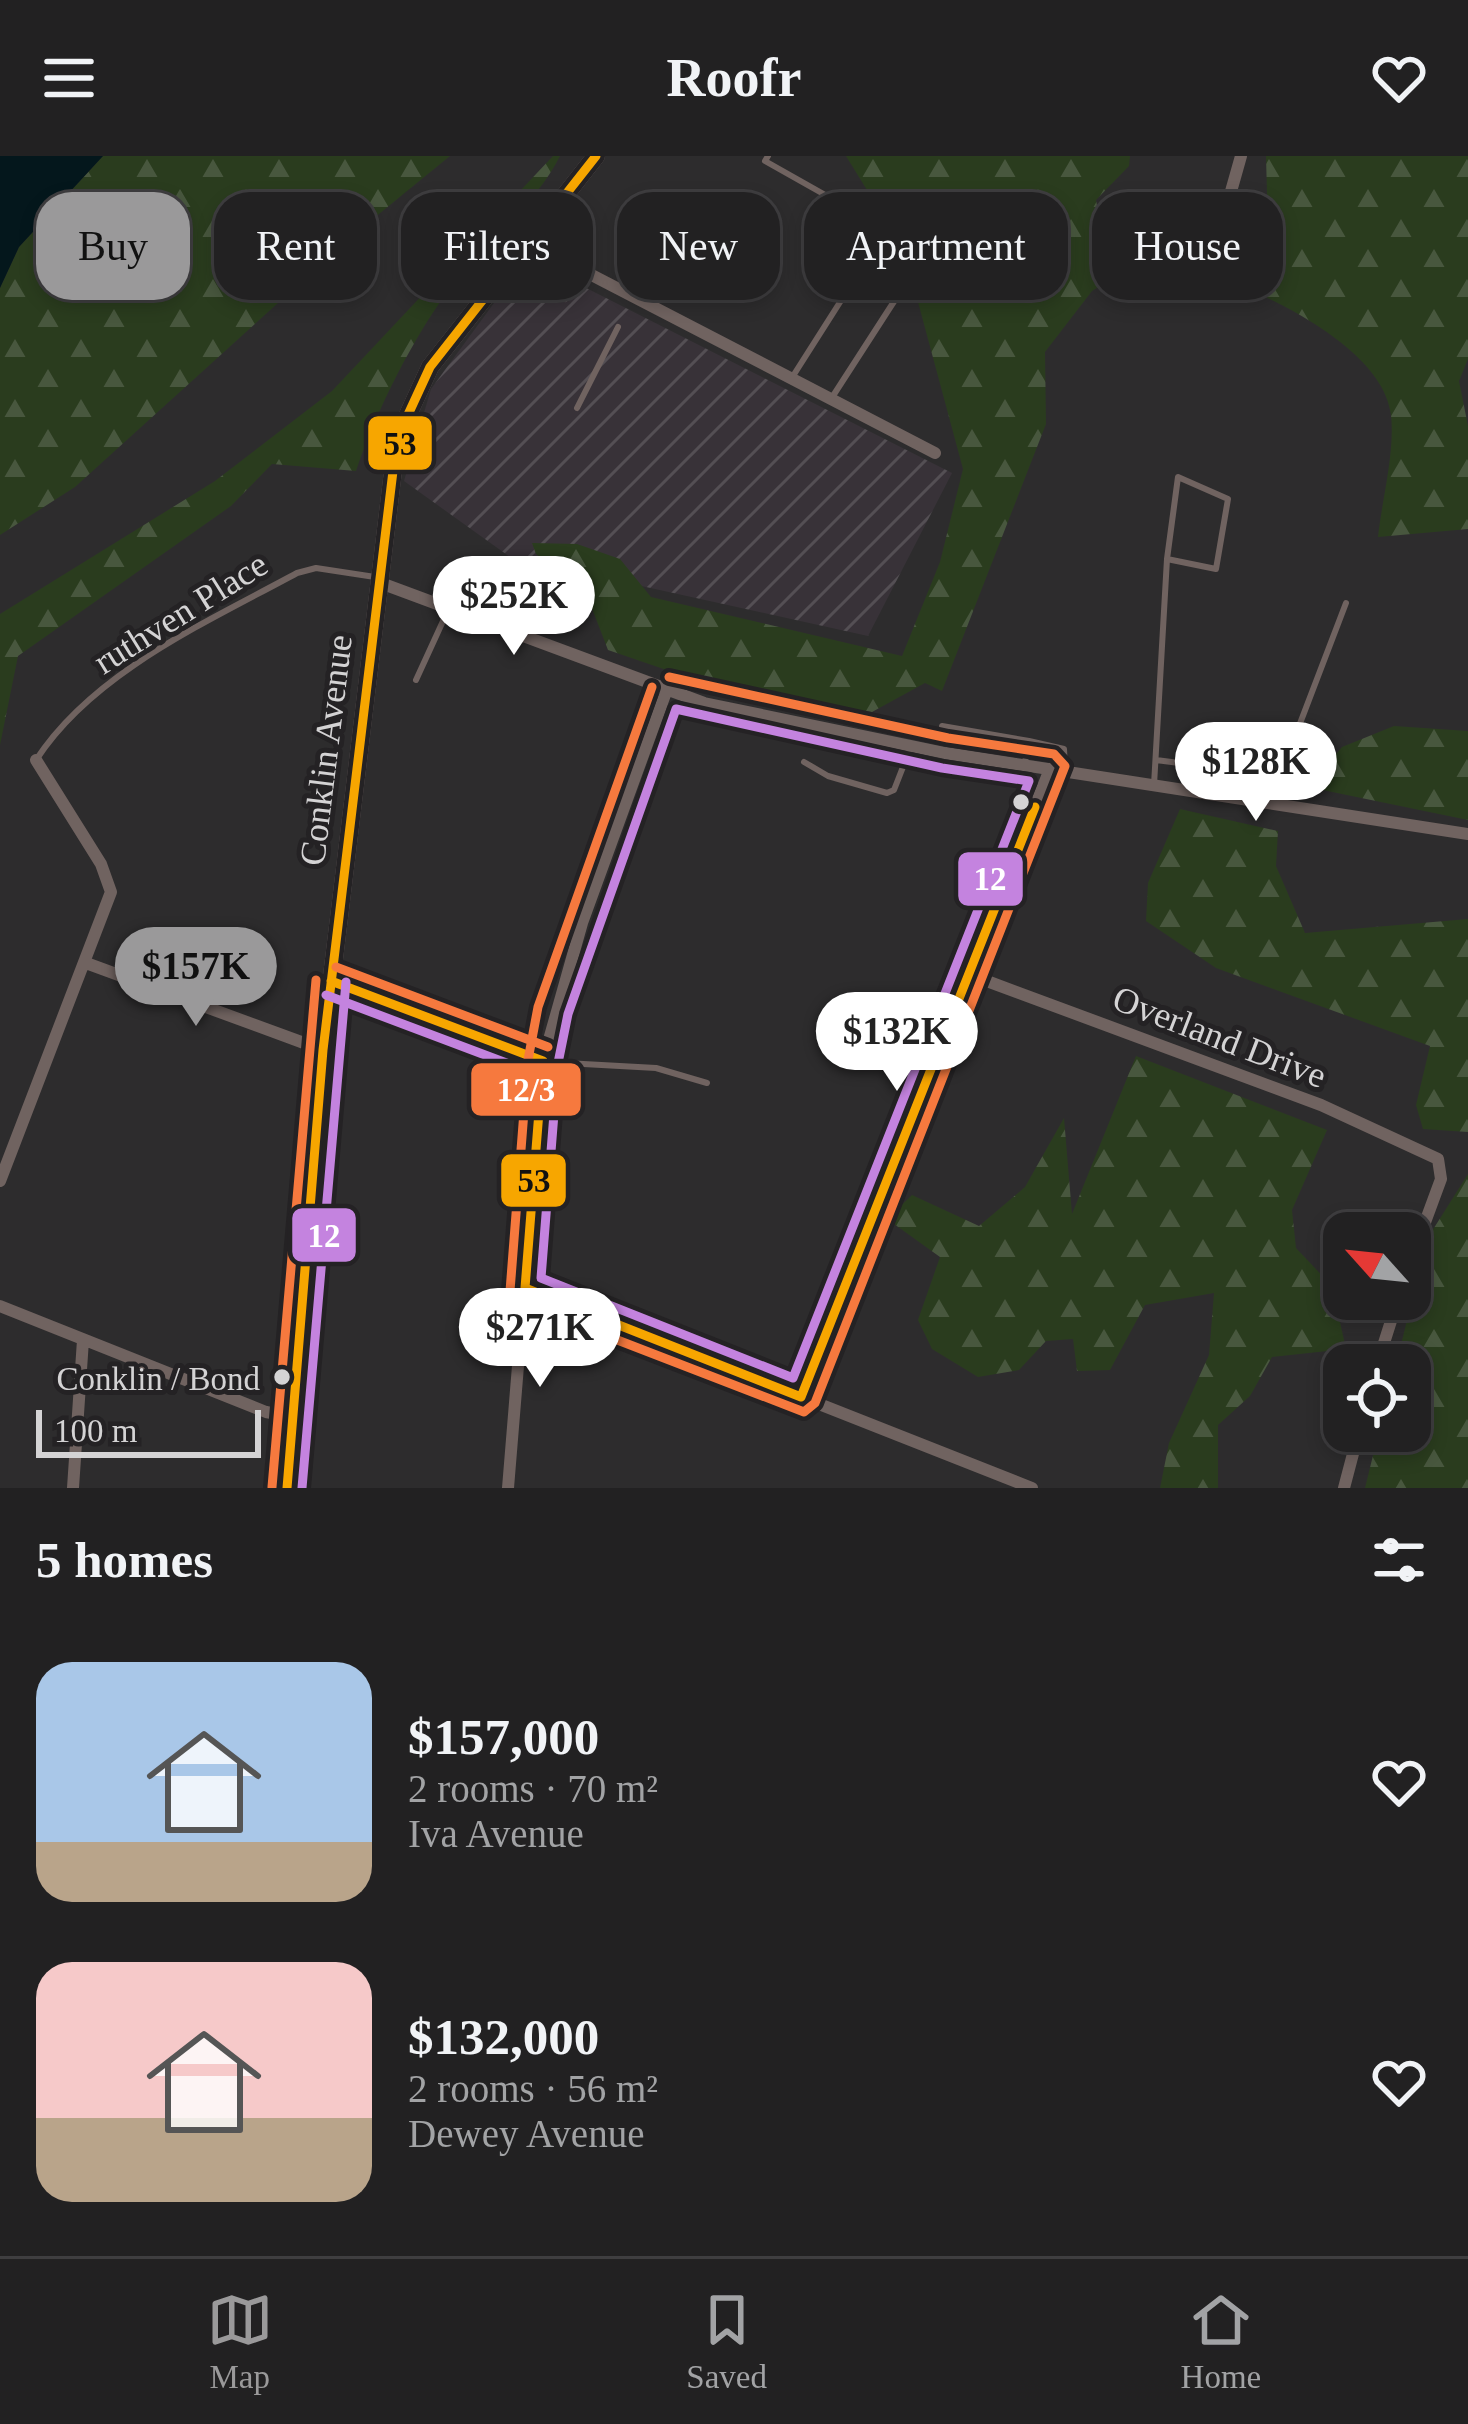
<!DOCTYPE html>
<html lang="en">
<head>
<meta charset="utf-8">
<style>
	:root { --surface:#222122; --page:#2a292a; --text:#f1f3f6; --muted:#a2a3a5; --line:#3f3e40; --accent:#9a999a }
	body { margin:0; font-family:"Times New Roman",serif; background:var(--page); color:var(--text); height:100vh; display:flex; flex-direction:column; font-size:45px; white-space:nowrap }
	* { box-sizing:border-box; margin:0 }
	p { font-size:39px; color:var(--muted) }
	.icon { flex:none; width:66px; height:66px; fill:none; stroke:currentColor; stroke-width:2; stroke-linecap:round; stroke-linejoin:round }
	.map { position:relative; height:1332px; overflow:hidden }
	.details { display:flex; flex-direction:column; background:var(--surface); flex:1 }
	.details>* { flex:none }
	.top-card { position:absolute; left:36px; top:36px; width:1398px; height:108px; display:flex; gap:24px }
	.needle { width:78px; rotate:297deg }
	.controls { position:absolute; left:1323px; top:1056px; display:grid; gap:24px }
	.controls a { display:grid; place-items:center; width:108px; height:108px; border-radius:24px; background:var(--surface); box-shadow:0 6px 18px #0003,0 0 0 3px var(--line); font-size:60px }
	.scale { position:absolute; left:36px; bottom:30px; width:225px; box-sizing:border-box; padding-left:12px; border:6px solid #d4d3d4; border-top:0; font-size:33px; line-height:42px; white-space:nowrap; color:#d4d3d4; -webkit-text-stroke:9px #242224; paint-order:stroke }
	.price { position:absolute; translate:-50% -102px; padding:0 27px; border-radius:42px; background:#fff; color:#222; font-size:39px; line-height:78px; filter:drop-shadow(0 3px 6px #0008) }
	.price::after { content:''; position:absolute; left:50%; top:72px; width:36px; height:27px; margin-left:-18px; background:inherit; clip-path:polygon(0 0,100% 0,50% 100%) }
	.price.current { background:var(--accent); color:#111 }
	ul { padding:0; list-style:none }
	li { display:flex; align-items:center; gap:36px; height:300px; padding:0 36px }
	li span { display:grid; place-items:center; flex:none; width:336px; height:240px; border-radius:36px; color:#555 }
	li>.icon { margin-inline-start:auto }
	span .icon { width:144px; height:144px; fill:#fffc; stroke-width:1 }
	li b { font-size:51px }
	h2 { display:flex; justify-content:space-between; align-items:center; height:144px; padding:0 36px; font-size:51px }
	.chip { padding:0 42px; border-radius:36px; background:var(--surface); box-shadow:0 6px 18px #0003,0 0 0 3px var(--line); font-size:42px; line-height:108px }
	.chip.current { background:var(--accent); color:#111 }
	header { display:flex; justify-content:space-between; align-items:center; height:156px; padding:0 36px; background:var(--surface); font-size:54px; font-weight:600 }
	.menu { display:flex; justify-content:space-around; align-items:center; height:168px; border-top:3px solid var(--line); background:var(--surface); font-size:33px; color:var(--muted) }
	.menu a { display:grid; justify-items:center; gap:6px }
	.menu .current { color:var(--accent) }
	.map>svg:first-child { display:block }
	.industrial { fill:url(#industrial-furrows) }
	.forest { fill:url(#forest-firs) }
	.water { fill:#04171c }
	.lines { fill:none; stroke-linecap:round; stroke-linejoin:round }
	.lane { stroke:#706360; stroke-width:6 }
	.street { stroke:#706360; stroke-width:12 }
	.primary { stroke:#6e6363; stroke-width:18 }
	.bus-1-casing { stroke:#242224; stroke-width:18 }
	.bus-2-casing { stroke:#242224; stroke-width:18 }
	.bus-3-casing { stroke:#242224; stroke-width:18 }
	.bus-1 { stroke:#f7a600; stroke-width:9 }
	.bus-2 { stroke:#c483df; stroke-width:9 }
	.bus-3 { stroke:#f6793e; stroke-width:9 }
	.bus-dot { fill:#d4d3d4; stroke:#242224; stroke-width:4.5 }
	.labels { text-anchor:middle; stroke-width:10; stroke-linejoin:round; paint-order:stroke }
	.bus-label { font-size:33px; fill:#d4d3d4; stroke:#242224; text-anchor:end }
	.street-label { font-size:36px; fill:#d4d3d4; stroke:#242224 }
	.line-badge { stroke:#242224; stroke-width:4.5 }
	.badge-label { font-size:33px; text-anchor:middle; font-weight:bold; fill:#fff }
	.pale-badge-label { font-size:33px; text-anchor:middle; font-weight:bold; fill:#111 }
</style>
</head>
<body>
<header><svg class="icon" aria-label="menu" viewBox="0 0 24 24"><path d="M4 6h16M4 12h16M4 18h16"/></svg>Roofr<svg class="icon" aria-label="heart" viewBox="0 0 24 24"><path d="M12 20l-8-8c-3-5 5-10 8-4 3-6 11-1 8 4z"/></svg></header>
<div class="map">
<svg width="1468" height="1332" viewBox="0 0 1468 1332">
	<defs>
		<pattern id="industrial-furrows" width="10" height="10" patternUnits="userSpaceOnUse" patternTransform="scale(3)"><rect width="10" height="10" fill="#383238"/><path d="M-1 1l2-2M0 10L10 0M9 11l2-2" fill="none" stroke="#544f54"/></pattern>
		<pattern id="forest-firs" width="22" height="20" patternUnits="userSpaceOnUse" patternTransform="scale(3)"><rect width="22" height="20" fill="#2a3c1e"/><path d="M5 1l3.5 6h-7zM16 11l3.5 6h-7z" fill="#48573e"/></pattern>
	</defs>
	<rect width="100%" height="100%" fill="#2d2c2d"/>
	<path class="industrial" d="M527,102l425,215 -84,163 -358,-79 -106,-76 27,-92z"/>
	<path class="forest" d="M103,0h347l-98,80 -277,251 -75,48v-247l19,-41z
		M553,0h7c-25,50 -73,83 -106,127 -39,50 -78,128 -98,188l-84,-7 -41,42 -213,150 -18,89v-131l215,-133 117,-90z
		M846,0h284l-1,10 -33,34 7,37 27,30 -38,24 -47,61 1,72 -104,267 -17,-8 -53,29 -147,-22 -117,-40 -22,-57 -50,-39 -4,-11 45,1 43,15 31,38 251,59 38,-94 23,-93 -59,-219z
		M1266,0h202v203l-9,22 9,45v103l-90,8c4,-38 17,-84 13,-122 -6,-54 -84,-99 -128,-119l6,-29z
		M1394,570l74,5v89l-160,-33 34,-40z
		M1180,653l98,22 -2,35 29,67 163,-14v213l-45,-3 -7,-24 14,-59 -214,-78 -70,-47 2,-38z
		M1136,900l191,74 -35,80 4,38 36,38 14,63 -74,8 -22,39 -32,29v63h-58l9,-45 40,-88 5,-62 -69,12 -35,65 -33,1 -4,-32 -27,2 -27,29 -41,7 -46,-28 -14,-29 22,-63 -53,-38 25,-24 67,31 46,-39 39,-69 8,96z
		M1468,1018v314h-103l14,-57h31v-66h-14l31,-126z"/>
	<path class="water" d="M0,0h103l-84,91 -19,41z"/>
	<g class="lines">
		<path class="lane" d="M768,0l-3,5 78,44 21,40 -22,54 -49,77
			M565,143l15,-26
			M831,243l73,-113 -40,-41
			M577,252l41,-81
			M416,524l33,-72
			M942,570l87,15 -4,21
			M1029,585l35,8 1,20
			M36,604c57,-88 171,-138 261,-187l19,-5 59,9
			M1156,604l124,16
			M804,606l24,14 59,17 7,-3 16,-41
			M1154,629l13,-226 11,-82 50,22 -12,70 -49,-10
			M1270,646l76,-199
			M547,906l109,6 51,15"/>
		<path class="street" d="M1230,39l11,-39
			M526,85l409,212
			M378,426l326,121 241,50 523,81
			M86,807l237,87
			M968,818l353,131 117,54 3,20 -31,84
			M331,825l212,80
			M0,1025l111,-289 -10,-28 -65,-104
			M525,1132l507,200
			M0,1150l266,106 27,5
			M1377,1209l21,-66
			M801,1241l249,-628
			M73,1332l10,-148
			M508,1332l35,-427 39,-138 84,-231
			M1344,1332l15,-57"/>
		<path class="primary" d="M287,1332l36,-438 70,-579 13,-52 24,-52 166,-211"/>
		<defs>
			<path id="bus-1" d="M331,825l212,80 -18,227 276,109 234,-590
				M287,1332l36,-438 70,-579 13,-52 24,-52 166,-211"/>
			<path id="bus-2" d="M676,553l266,59 87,13 -236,597 -252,-100 17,-215 10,-49z
				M326,839l212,80
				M302,1332l44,-506"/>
			<path id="bus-3" d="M652,531l-114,320 -10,53 -18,231 9,11 285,110 11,-9 250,-637 -11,-12 -106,-16 -279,-61
				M336,811l212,80
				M272,1331l44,-507"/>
		</defs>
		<use href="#bus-1" class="bus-1-casing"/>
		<use href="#bus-2" class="bus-2-casing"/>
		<use href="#bus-3" class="bus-3-casing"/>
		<use href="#bus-1" class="bus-1"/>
		<use href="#bus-2" class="bus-2"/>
		<use href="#bus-3" class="bus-3"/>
	</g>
	<g class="bus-dot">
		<circle cx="1021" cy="646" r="10"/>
		<circle cx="282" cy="1221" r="10"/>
	</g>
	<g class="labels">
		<g class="bus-label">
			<text x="260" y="1234">Conklin / Bond</text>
		</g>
		<g class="street-label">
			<text transform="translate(180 456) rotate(-32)" y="13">ruthven Place</text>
			<text transform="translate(325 594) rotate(-83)" y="13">Conklin Avenue</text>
			<text transform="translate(1220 880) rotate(21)" y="13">Overland Drive</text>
		</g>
	</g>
	<g class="line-badge">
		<rect x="366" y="258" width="68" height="58" rx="12" fill="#f7a600"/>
		<rect x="956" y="694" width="69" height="58" rx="12" fill="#c483df"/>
		<rect x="469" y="905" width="114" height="57" rx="12" fill="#f6793e"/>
		<rect x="499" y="996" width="69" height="57" rx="12" fill="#f7a600"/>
		<rect x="290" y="1050" width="68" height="58" rx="12" fill="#c483df"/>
	</g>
	<g class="badge-label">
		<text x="990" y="734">12</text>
		<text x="526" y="945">12/3</text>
		<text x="324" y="1091">12</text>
	</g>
	<g class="pale-badge-label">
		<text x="400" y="299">53</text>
		<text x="534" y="1036">53</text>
	</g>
</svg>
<div class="controls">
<a><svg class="needle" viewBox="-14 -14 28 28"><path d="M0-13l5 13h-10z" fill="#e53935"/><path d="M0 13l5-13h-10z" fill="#a2a3a5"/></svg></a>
<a><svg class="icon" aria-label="locate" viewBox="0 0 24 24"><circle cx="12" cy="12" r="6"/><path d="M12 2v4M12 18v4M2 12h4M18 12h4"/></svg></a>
</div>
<div class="scale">100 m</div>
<b class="price" style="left:514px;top:502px">$252K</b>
<b class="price" style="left:1256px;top:668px">$128K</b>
<b class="price current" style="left:196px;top:873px">$157K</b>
<b class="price" style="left:897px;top:938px">$132K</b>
<b class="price" style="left:540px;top:1234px">$271K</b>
<div class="top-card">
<a class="chip current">Buy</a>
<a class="chip">Rent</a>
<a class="chip">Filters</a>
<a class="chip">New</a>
<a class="chip">Apartment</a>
<a class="chip">House</a>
</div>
</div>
<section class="details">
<h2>5 homes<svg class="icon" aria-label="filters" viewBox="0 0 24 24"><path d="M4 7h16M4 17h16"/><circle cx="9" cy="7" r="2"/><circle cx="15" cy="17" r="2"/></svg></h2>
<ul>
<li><span style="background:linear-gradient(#a9c7e8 75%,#b9a48a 0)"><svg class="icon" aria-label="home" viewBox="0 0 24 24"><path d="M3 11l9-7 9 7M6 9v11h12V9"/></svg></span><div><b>$157,000</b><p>2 rooms · 70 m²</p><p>Iva Avenue</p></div><svg class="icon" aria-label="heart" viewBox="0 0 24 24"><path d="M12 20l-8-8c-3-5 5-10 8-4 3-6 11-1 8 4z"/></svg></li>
<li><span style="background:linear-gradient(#f6c9c9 65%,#b9a48a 0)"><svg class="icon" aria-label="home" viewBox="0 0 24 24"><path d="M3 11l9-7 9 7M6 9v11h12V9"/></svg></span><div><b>$132,000</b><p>2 rooms · 56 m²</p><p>Dewey Avenue</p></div><svg class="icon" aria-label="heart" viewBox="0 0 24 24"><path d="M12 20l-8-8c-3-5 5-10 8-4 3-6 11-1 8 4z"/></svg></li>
</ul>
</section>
<nav class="menu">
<a class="current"><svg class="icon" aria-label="map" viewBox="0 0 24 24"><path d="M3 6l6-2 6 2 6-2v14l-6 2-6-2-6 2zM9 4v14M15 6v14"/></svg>Map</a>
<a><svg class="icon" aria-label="saved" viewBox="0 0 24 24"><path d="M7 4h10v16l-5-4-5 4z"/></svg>Saved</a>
<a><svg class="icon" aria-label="home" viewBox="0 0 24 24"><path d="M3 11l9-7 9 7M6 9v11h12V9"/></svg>Home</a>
</nav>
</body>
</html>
